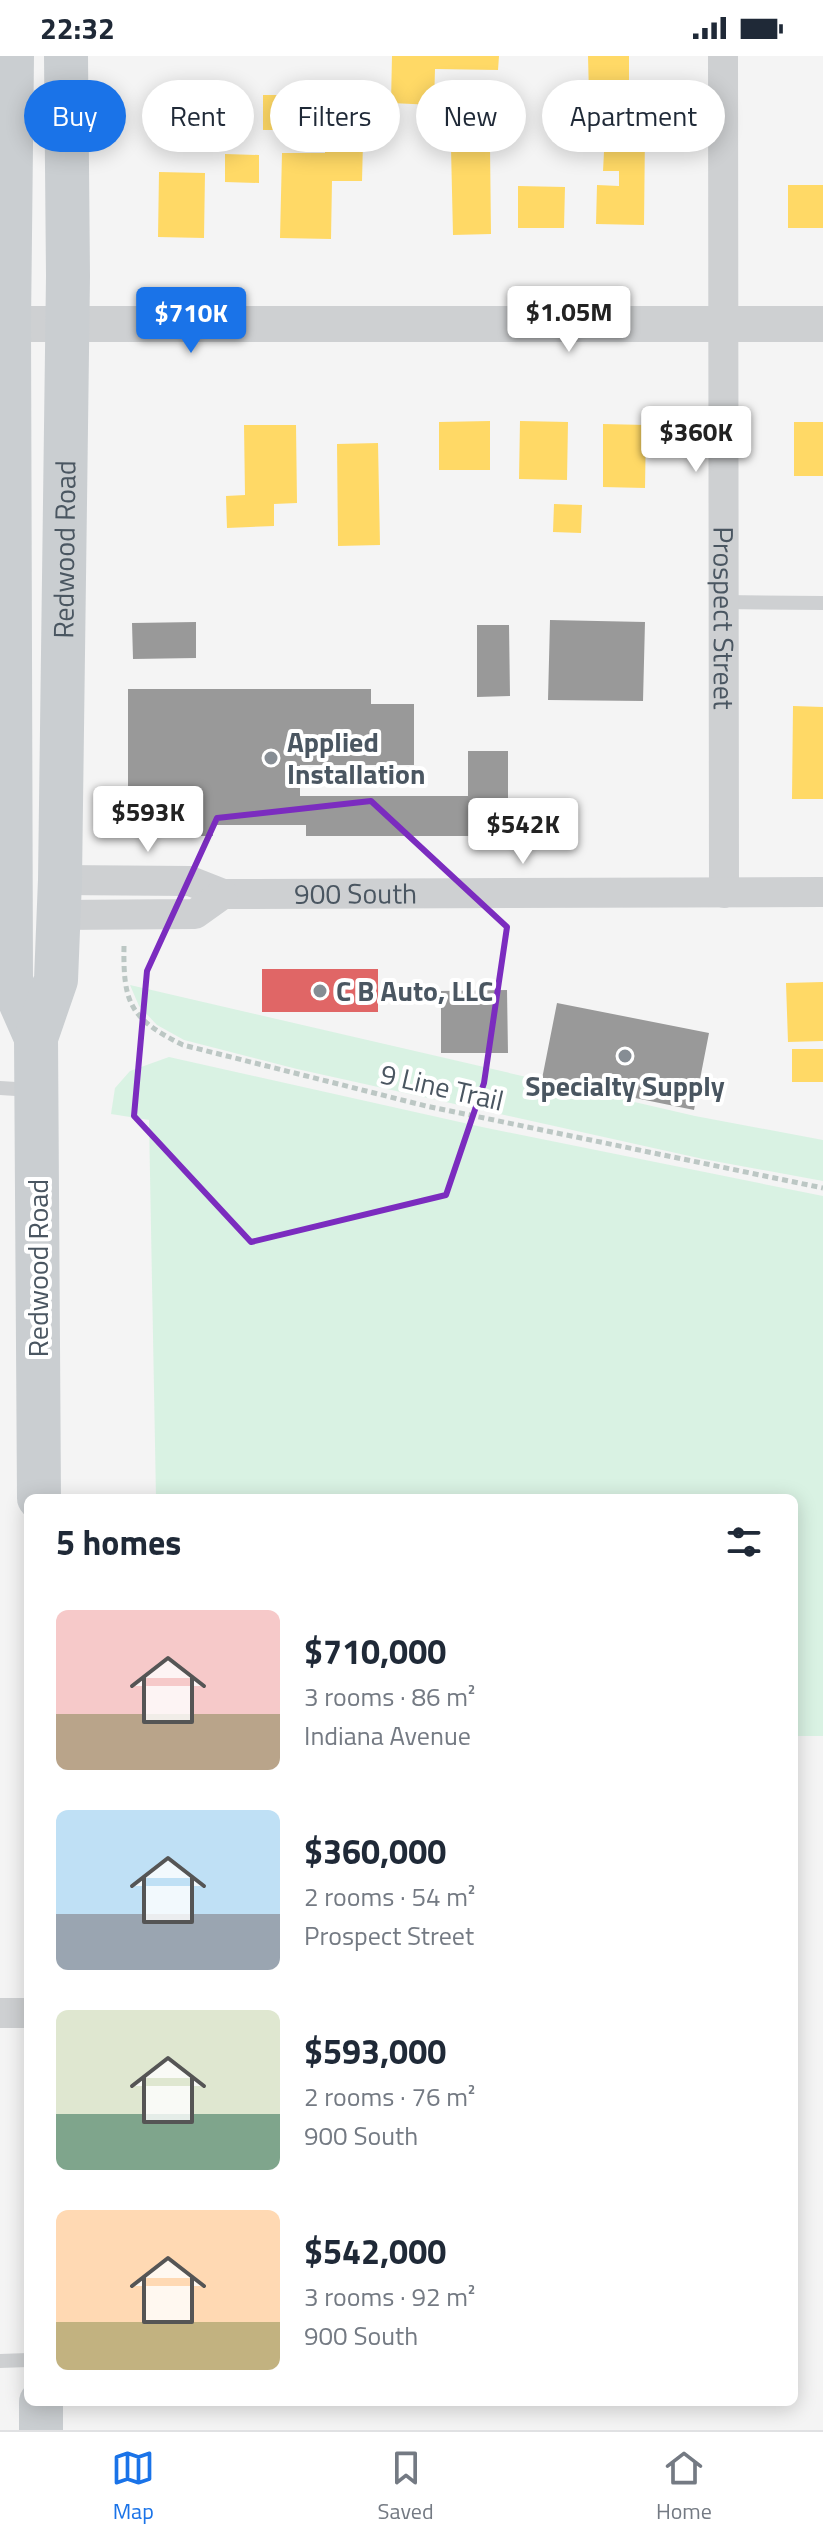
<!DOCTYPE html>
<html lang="en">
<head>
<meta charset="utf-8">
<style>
	:root { --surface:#fff; --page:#f2f2f3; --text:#1f2937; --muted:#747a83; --line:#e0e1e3; --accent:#1a73e8 }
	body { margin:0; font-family:"Titillium Web",sans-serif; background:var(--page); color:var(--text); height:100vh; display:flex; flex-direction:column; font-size:30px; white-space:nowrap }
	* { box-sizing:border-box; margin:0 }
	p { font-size:26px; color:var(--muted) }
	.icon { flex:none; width:44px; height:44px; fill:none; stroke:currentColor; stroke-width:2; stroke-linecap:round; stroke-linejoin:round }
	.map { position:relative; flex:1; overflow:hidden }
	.panel { position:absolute; left:24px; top:1438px; width:774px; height:912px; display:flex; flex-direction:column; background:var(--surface); border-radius:12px; box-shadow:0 4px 20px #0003 }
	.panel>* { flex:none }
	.banner { position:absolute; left:24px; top:24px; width:776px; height:72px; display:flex; gap:16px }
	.price { position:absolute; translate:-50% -68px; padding:0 18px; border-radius:8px; background:#fff; color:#222; font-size:26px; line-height:52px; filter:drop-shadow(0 2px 4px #0008) }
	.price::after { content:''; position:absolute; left:50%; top:48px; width:24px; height:18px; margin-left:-12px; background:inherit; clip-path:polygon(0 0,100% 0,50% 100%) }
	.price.current { background:var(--accent); color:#fff }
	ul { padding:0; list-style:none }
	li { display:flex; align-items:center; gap:24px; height:200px; padding:0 32px }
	li span { display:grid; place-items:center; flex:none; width:224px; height:160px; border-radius:12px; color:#555 }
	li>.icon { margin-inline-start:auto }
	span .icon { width:96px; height:96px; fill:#fffc; stroke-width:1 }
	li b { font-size:34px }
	h2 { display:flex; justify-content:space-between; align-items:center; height:96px; padding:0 32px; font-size:34px }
	.pill { padding:0 28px; border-radius:36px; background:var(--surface); box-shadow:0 4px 20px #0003; font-size:28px; line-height:72px }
	.pill.current { background:var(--accent); color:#fff }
	.status { display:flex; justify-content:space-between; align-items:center; height:56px; padding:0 40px; background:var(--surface); direction:ltr }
	.status svg { height:22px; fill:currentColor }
	.dock { display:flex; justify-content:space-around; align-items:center; height:112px; border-top:2px solid var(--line); background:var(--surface); font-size:22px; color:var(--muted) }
	.dock a { display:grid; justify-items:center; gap:4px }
	.dock .current { color:var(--accent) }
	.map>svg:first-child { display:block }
	.green { fill:#d9f2e3 }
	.homes { fill:#ffd966 }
	.shops { fill:#e06666 }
	.industry { fill:#999 }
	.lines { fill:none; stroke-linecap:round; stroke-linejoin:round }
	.path { stroke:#bcc7c4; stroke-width:5; stroke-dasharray:6 4; stroke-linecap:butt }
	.service { stroke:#ced0d2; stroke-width:14 }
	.minor { stroke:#ced0d2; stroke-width:30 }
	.tertiary { stroke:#ced0d2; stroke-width:36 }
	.primary { stroke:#caced1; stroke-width:44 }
	.marked { fill:none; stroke:#7b2cbf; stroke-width:6; stroke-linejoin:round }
	.poi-dot { fill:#868d94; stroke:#fff; stroke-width:3 }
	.labels { text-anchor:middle; stroke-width:8; stroke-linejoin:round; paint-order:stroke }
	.street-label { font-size:28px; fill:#4a5661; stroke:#fff }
	.poi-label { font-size:28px; font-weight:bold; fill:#4a5661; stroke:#fff; text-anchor:start }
</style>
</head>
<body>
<div class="status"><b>22:32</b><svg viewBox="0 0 49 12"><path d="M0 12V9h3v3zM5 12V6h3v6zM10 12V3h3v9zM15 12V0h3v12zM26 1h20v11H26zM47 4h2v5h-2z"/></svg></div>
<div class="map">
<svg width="823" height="2374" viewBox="0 0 823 2374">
	<rect width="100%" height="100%" fill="#f4f4f4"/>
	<path class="green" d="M130,929l565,131 128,24v41l-120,-22 -406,-90 -113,-29 -27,-15 -18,-19z
		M169,1001l313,70 341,69v540h-29v-238h-638l-7,-378 -38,-6 4,-26 15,-17z"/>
	<path class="homes" d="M392,0h107l-1,14 -63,-1 -1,36 -43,-2z
		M588,0h41v38l-40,1z
		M263,39h25l-1,35h-24z
		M614,76l31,1 -1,92 -48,-1 1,-39 22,1v-15h-16l1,-19h10z
		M325,85l38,1 -1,39h-30l-1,58 -51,-1 2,-85h43z
		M490,91l1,87 -38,1 -2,-87z
		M225,98l34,1v28l-34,-1z
		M159,116l46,1 -1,65 -46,-1z
		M788,129h35v43h-35z
		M518,130l47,1 -1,41h-46z
		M490,365v49h-51v-48z
		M520,365l48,1 -1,58 -48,-1z
		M794,366h29v54h-29z
		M603,368l43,1 -1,63 -42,-1z
		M244,369h52l1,78 -23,1v22l-47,2 -1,-32 19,-1z
		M378,387l2,102 -42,1 -1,-102z
		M554,448l28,1 -1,28 -28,-1z
		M793,650l30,1v92h-31z
		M823,926v59l-35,1 -2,-59z
		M792,993h31v33h-31z"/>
	<path class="shops" d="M262,913h116v43h-116z"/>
	<path class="industry" d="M550,564l95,2 -2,79 -95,-1z
		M196,566v36l-63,1 -1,-36z
		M477,569h32l1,71 -33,1z
		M128,633h243v15h43v61h-114v31h168v-45h40v85h-202v-11h-93v11h-85z
		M507,934l1,63h-67v-62z
		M557,947l152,30 -15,77 -152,-31z"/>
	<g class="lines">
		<path class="path" d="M124,890c-1,57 6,73 59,99l243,61 397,82"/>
		<path class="service" d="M723,546l100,1
			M0,1032l32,2
			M0,2305l28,-1"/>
		<g class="minor">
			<path id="s1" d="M723,0l1,837"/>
			<path id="s2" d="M60,824l130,1 33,13 600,-2"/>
			<path d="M59,859l136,-1 28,-20"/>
			<path d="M0,1957h28"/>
		</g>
		<path class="tertiary" d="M0,268h823"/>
		<g class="primary">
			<path d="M12,0l-3,268 2,657 25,57"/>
			<path id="s3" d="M39,1442l-3,-460 20,-58 4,-100 8,-604 -2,-220"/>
			<path d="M41,2374v-28"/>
		</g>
	</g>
	<path class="marked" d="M371,745l136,126 -23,156 -38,112 -195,47 -117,-126 13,-145 70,-153z"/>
	<g class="poi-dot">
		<circle cx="271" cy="702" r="8"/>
		<circle cx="320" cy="935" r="8"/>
		<circle cx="625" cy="1000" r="8"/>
	</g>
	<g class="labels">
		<g class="street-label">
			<text dy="10" stroke="none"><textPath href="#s3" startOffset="952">Redwood Road</textPath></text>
			<text dy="10" stroke="none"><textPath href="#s1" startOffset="562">Prospect Street</textPath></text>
			<text dy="10" stroke="none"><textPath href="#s2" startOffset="298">900 South</textPath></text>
			<text transform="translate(442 1031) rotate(13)" y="10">9 Line Trail</text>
			<text transform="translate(38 1212) rotate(-90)" y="10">Redwood Road</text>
		</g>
		<g class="poi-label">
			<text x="287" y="696">Applied<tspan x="287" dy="32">Installation</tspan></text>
			<text x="336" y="945">C B Auto, LLC</text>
			<text x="625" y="1040" text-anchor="middle">Specialty Supply</text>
		</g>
	</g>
</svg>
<b class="price" style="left:569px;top:298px">$1.05M</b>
<b class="price current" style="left:191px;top:299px">$710K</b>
<b class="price" style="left:696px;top:418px">$360K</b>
<b class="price" style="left:148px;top:798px">$593K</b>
<b class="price" style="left:523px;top:810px">$542K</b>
<div class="banner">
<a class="pill current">Buy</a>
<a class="pill">Rent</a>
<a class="pill">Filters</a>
<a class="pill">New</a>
<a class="pill">Apartment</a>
</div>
<section class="panel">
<h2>5 homes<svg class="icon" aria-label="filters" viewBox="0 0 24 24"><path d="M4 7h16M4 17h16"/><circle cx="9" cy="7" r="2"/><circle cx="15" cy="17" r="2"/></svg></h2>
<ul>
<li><span style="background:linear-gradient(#f6c9c9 65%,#b9a48a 0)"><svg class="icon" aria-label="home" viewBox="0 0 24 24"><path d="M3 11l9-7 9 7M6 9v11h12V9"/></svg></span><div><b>$710,000</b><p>3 rooms · 86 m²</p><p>Indiana Avenue</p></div></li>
<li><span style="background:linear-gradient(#bfe0f5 65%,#9aa5b1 0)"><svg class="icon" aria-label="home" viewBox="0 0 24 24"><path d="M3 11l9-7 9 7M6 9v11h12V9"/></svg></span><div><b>$360,000</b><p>2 rooms · 54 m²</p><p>Prospect Street</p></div></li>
<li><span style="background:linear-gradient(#dfe7d0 65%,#7fa58c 0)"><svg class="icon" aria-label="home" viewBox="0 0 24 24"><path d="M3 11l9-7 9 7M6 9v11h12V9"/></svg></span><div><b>$593,000</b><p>2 rooms · 76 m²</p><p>900 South</p></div></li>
<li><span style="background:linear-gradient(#ffd9b3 70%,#c2b280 0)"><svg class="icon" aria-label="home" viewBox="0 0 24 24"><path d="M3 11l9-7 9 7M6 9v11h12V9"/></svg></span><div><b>$542,000</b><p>3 rooms · 92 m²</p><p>900 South</p></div></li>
</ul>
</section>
</div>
<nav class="dock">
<a class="current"><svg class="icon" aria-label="map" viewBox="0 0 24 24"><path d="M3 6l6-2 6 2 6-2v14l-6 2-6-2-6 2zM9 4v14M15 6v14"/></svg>Map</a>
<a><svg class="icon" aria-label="saved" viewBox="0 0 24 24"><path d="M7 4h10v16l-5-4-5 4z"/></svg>Saved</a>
<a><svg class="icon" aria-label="home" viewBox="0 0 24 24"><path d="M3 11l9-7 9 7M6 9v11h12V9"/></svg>Home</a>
</nav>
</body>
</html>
